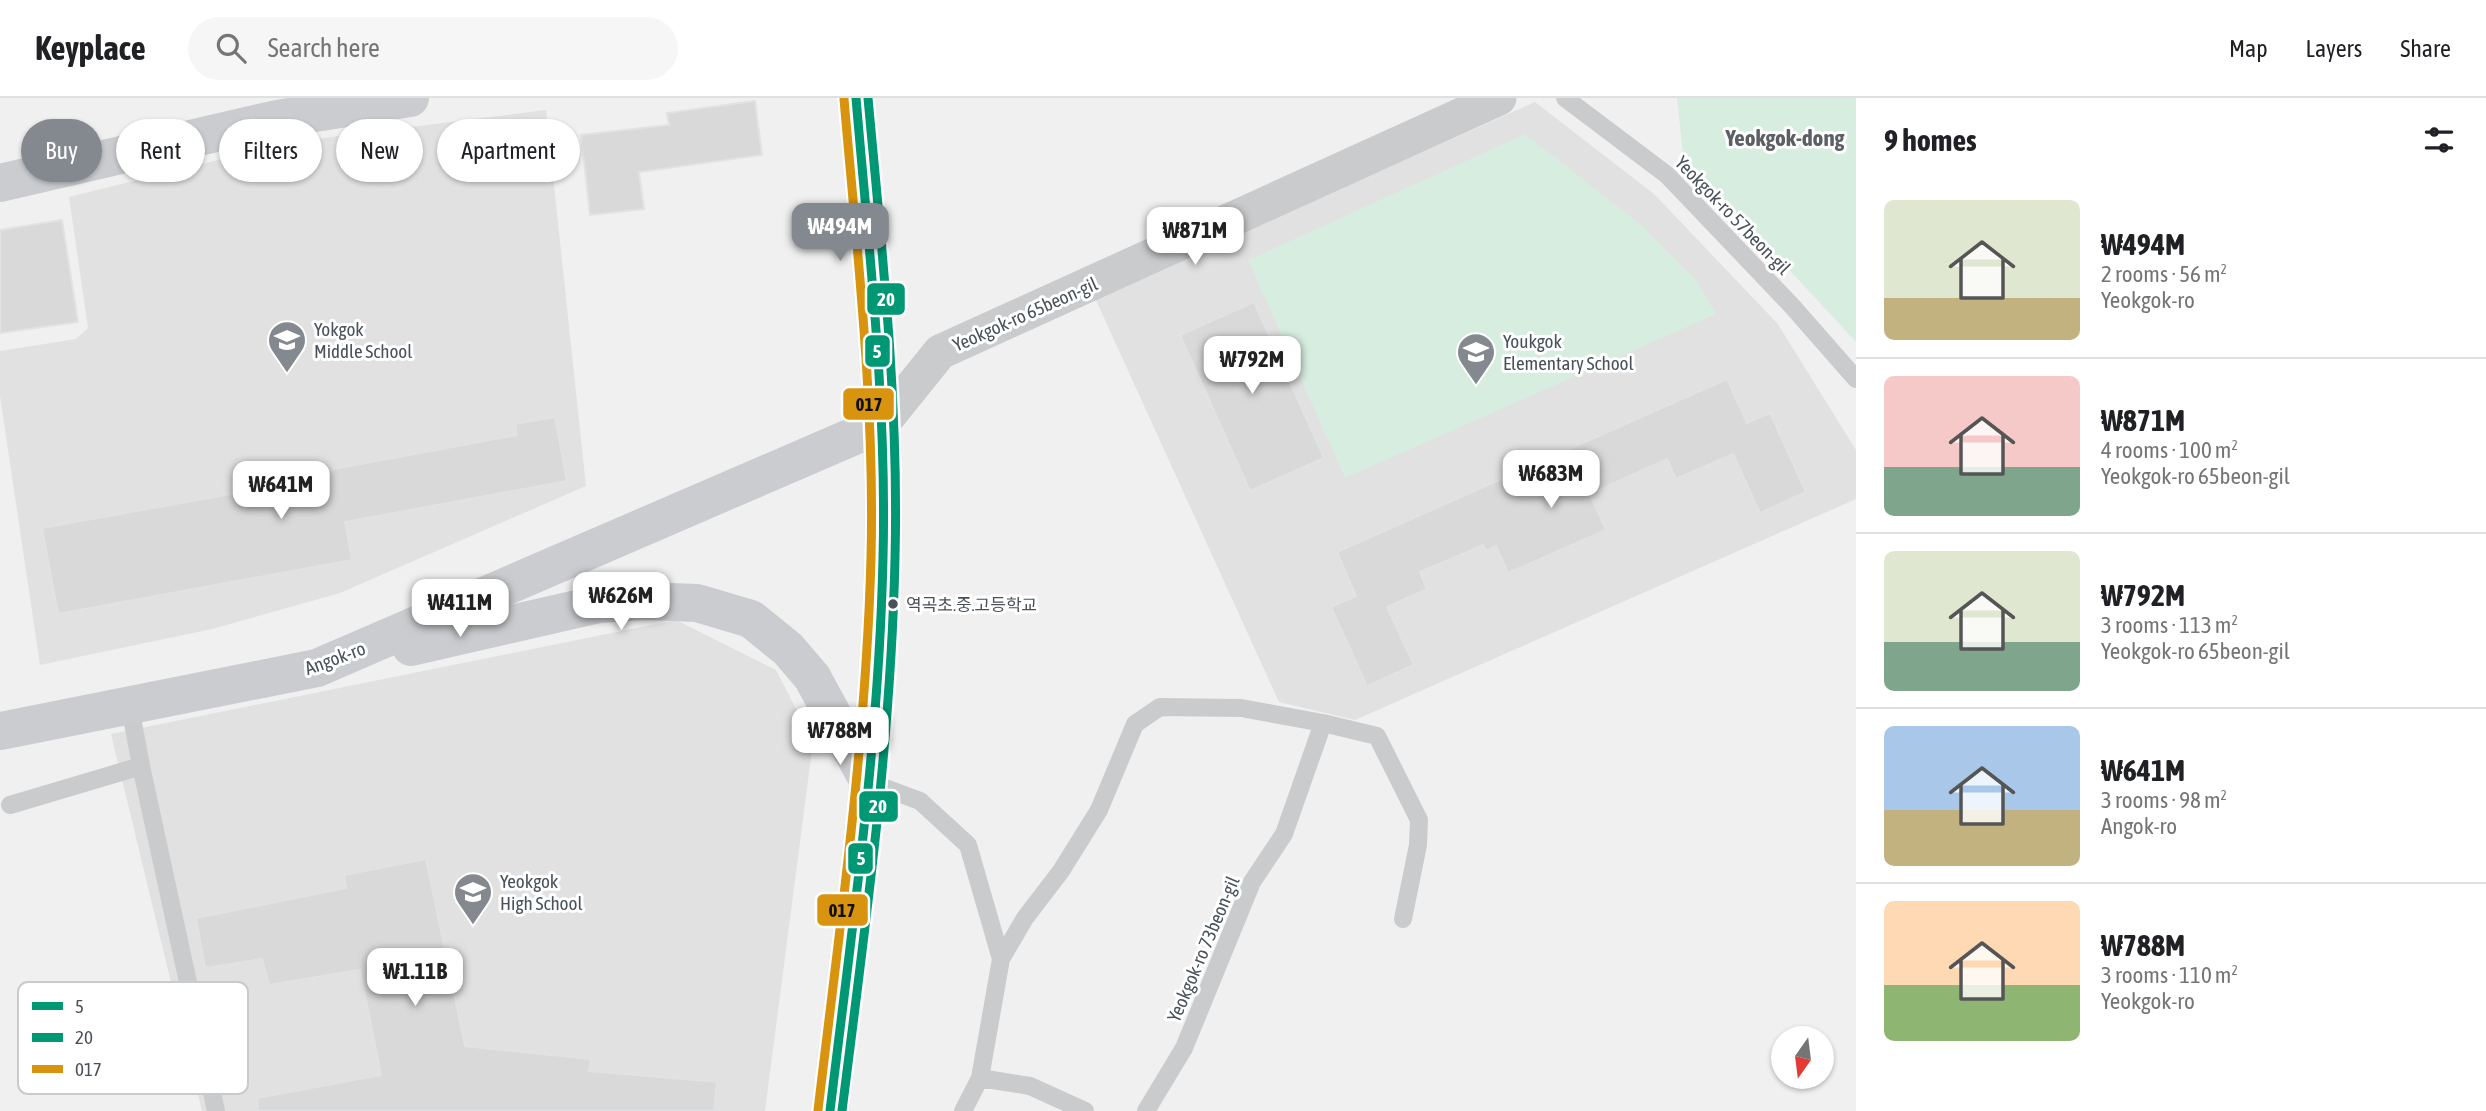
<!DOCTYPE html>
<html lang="en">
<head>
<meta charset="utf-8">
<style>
	:root { --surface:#fff; --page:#f6f6f6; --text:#202124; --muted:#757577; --line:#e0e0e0; --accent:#83898e }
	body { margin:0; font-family:"Asap Condensed","Noto Sans KR",sans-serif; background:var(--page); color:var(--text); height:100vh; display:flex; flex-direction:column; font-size:26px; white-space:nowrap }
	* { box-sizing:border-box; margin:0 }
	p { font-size:23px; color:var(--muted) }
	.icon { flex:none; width:38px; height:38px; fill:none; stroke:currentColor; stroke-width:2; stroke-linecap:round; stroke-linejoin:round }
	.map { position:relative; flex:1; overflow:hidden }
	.sheet { display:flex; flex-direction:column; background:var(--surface); width:630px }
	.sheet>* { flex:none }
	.top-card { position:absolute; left:21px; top:21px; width:665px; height:63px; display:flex; gap:14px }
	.needle { width:46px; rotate:194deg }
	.buttons { position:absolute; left:1771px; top:928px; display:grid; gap:14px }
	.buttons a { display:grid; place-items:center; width:63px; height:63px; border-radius:50%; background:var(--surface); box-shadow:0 2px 5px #0004; font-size:35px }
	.price { position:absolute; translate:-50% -60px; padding:0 16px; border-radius:14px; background:#fff; color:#222; font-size:23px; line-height:46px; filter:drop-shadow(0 2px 4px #0008) }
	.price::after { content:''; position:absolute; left:50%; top:42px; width:21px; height:16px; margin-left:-10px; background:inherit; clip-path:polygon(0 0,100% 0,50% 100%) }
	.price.active { background:var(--accent); color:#fff }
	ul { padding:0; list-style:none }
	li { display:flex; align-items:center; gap:21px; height:175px; padding:0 28px }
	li+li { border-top:2px solid var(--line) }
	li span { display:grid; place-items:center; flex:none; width:196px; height:140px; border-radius:10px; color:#555 }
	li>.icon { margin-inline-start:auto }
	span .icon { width:84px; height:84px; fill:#fffc; stroke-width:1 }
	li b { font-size:30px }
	h2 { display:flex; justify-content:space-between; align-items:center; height:84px; padding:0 28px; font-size:30px }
	.chip { padding:0 24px; border-radius:32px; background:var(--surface); box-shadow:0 2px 5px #0004; font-size:24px; line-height:63px }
	.chip.active { background:var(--accent); color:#fff }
	header { display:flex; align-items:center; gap:42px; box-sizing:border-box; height:98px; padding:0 35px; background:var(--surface); border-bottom:2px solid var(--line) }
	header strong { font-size:33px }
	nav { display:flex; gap:38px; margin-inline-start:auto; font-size:24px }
	.search { width:490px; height:63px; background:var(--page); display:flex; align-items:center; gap:18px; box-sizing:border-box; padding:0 24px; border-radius:38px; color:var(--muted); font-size:26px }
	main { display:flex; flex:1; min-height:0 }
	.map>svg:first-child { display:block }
	.education { fill:#e2e1e1 }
	.green { fill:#d6eddf }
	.building { fill:#d9d9da; stroke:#e1e2e3; stroke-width:2 }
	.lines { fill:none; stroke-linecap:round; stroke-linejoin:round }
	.lane { stroke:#cacbcd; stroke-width:18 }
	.street { stroke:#cacbcd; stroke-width:35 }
	.secondary { stroke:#cacccf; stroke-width:38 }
	.bus-1-casing { stroke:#fff; stroke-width:14 }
	.bus-2-casing { stroke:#fff; stroke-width:14 }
	.bus-3-casing { stroke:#fff; stroke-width:14 }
	.bus-1 { stroke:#009775; stroke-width:9 }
	.bus-2 { stroke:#009775; stroke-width:9 }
	.bus-3 { stroke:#d8940e; stroke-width:9 }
	.bus-dot { fill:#48525a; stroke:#fff; stroke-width:2.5 }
	.labels { text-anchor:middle; stroke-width:6; stroke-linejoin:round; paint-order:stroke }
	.bus-label { font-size:17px; fill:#48525a; stroke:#fff; text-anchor:start }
	.street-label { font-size:19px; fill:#48525a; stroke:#fff }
	.poi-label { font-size:19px; fill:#48525a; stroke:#fff; text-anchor:start }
	.quarter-label { font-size:23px; font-weight:bold; fill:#5c5f63; stroke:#fff }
	.key { fill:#fff; stroke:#c8cbce; stroke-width:2 }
	.key-label { font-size:19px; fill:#48525a }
	.line-badge { stroke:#fff; stroke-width:2.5 }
	.badge-label { font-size:19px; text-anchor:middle; font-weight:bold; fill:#fff }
	.pale-badge-label { font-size:19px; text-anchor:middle; font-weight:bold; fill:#111 }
</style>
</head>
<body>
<header>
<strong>Keyplace</strong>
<div class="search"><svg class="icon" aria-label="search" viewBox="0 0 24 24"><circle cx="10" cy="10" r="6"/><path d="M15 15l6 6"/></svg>Search here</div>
<nav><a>Map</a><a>Layers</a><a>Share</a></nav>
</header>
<main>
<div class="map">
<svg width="1856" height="1013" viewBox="0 0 1856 1013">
	<rect width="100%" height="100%" fill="#f0f0f0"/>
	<path class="education" d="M1535,4l119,92 123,129 79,127v49l-501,221 -76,-18 -184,-404z
		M546,12l40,376 -246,107 -128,36 -172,36 -40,-269v-45l76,-12 12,-11 -19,-131 222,-55z
		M676,522l100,50 37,72 -48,369h-563l-91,-377z"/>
	<path class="green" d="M1677,0h179v244l-73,-79 -99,-99z
		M1525,36l116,91 54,54 21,35 -371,164 -97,-218z"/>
	<path class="building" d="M755,3l7,54 -123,17 5,37 -54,6 -9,-80 88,-10 -2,-12z
		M62,122l16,102 -78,11v-103z
		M1254,204l70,156 -74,33 -70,-156z
		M1727,281l20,44 23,-10 36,79 -46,21 -27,-59 -57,25 -9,-20 -77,35 16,36 -98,43 -12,-27 -10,5 -3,-6 -63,27 7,17 -40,18 27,58 -47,21 -36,-79 25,-11 -19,-44z
		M555,319l12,64 -222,41 7,38 -294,54 -16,-86 250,-45 -1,-6 226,-42 -2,-11z
		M426,761l39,187 126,13 -2,12 128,11 -3,29h-456l-1,-13 124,-23 -21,-105 -91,15 -7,-26 -57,9 -9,-50 150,-30 -2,-13z"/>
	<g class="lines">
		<path class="lane" d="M1565,0l102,77 125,131 64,73
			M130,609l11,59
			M869,684l51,19 48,44 33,114 -21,119 -17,33
			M10,707l131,-39 75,345
			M1001,861l24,-41 36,-47 38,-61 36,-86 25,-17 81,1 82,15 54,13 42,84 -1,25 -15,74
			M980,980l50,8 55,25
			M1146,1013l38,-63 68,-166 32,-48 39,-111"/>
		<path class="street" d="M882,326l58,-72 559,-254"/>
		<path class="secondary" d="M0,85l277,-64 133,-21
			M411,549l188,-43 47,-3 51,2 54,16 37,30 24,28 57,105
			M0,633l317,-63 565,-244
			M830,1013c22,-184 48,-368 53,-553 4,-154 -14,-307 -27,-460"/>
		<defs>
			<path id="bus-1" d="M830,1013c22,-184 49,-368 53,-553 4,-154 -14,-307 -27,-460"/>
			<path id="bus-2" d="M842,1013c23,-184 49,-368 53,-553 4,-154 -13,-307 -27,-460"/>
			<path id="bus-3" d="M818,1012c22,-184 48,-368 53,-552 4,-154 -14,-307 -27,-459"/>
		</defs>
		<use href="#bus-1" class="bus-1-casing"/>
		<use href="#bus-2" class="bus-2-casing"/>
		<use href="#bus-3" class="bus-3-casing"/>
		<use href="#bus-1" class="bus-1"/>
		<use href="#bus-2" class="bus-2"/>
		<use href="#bus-3" class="bus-3"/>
	</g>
	<defs>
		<symbol id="school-pin" viewBox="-11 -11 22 30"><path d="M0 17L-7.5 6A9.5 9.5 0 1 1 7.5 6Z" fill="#83898e" stroke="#fff"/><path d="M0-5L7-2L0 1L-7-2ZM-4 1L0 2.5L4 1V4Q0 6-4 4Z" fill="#fff"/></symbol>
	</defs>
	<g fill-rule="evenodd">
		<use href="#school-pin" x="265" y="220" width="44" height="60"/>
		<use href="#school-pin" x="1454" y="232" width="44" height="60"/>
		<use href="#school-pin" x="451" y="772" width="44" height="60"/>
	</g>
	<circle class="bus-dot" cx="893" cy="506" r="6"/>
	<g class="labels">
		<g class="bus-label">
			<text x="906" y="513">역곡초.중.고등학교</text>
		</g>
		<g class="street-label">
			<text transform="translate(1733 117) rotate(46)" y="7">Yeokgok-ro 57beon-gil</text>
			<text transform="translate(1025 216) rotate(-24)" y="7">Yeokgok-ro 65beon-gil</text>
			<text transform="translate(335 560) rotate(-20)" y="7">Angok-ro</text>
			<text transform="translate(1203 851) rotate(-67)" y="7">Yeokgok-ro 73beon-gil</text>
		</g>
		<g class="poi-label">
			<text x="314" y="238">Yokgok<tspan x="314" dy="22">Middle School</tspan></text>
			<text x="1503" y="250">Youkgok<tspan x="1503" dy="22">Elementary School</tspan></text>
			<text x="500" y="790">Yeokgok<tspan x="500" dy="22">High School</tspan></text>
		</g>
		<g class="quarter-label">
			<text x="1785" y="48">Yeokgok-dong</text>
		</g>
	</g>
	<rect x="18" y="884" width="230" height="112" rx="10" class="key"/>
	<rect x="32" y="904" width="31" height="8" fill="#009775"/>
	<rect x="32" y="935" width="31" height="9" fill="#009775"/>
	<rect x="32" y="967" width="31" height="8" fill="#d8940e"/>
	<g class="key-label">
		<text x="75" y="915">5</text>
		<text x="75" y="946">20</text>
		<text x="75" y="978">017</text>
	</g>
	<g class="line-badge">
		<rect x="866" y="184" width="40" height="34" rx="7" fill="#009775"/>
		<rect x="864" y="236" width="27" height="34" rx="7" fill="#009775"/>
		<rect x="842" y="289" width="53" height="34" rx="7" fill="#d8940e"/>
		<rect x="858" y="692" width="41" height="33" rx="7" fill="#009775"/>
		<rect x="847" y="744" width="27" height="33" rx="7" fill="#009775"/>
		<rect x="816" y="795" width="53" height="34" rx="7" fill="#d8940e"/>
	</g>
	<g class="badge-label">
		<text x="886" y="208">20</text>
		<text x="877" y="260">5</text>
		<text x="878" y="715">20</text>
		<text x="861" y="767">5</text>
	</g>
	<g class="pale-badge-label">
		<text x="869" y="313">017</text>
		<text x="842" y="819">017</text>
	</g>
</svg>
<div class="buttons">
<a><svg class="needle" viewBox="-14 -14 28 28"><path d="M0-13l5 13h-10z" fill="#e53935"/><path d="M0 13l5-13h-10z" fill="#757577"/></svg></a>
</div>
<b class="price active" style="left:840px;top:165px">₩494M</b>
<b class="price" style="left:1195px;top:169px">₩871M</b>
<b class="price" style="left:1252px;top:298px">₩792M</b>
<b class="price" style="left:1551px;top:412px">₩683M</b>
<b class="price" style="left:281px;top:423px">₩641M</b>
<b class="price" style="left:621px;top:534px">₩626M</b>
<b class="price" style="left:460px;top:541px">₩411M</b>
<b class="price" style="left:840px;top:669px">₩788M</b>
<b class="price" style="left:415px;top:910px">₩1.11B</b>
<div class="top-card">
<a class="chip active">Buy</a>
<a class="chip">Rent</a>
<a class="chip">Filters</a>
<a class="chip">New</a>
<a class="chip">Apartment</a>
</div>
</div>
<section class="sheet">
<h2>9 homes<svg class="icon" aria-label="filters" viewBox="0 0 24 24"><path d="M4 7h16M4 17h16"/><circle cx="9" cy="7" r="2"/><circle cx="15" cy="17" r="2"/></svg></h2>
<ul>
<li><span style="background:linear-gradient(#dfe7d0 70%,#c2b280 0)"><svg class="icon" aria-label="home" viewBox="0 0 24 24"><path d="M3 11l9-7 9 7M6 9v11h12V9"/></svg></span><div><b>₩494M</b><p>2 rooms · 56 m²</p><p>Yeokgok-ro</p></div></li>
<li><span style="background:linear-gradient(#f6c9c9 65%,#7fa58c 0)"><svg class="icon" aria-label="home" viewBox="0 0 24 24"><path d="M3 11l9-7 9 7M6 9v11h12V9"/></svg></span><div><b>₩871M</b><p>4 rooms · 100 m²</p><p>Yeokgok-ro 65beon-gil</p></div></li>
<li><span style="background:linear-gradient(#dfe7d0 65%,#7fa58c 0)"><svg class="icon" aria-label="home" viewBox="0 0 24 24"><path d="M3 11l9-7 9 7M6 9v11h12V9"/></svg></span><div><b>₩792M</b><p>3 rooms · 113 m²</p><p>Yeokgok-ro 65beon-gil</p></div></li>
<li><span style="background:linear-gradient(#a9c7e8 60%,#c2b280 0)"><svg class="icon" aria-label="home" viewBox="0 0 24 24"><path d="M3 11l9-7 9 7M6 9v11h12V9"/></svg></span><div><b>₩641M</b><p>3 rooms · 98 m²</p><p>Angok-ro</p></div></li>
<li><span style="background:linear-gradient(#ffd9b3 60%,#8fb573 0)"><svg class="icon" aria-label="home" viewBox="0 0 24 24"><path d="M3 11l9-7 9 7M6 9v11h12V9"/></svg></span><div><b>₩788M</b><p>3 rooms · 110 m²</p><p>Yeokgok-ro</p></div></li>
</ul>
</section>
</main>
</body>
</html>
